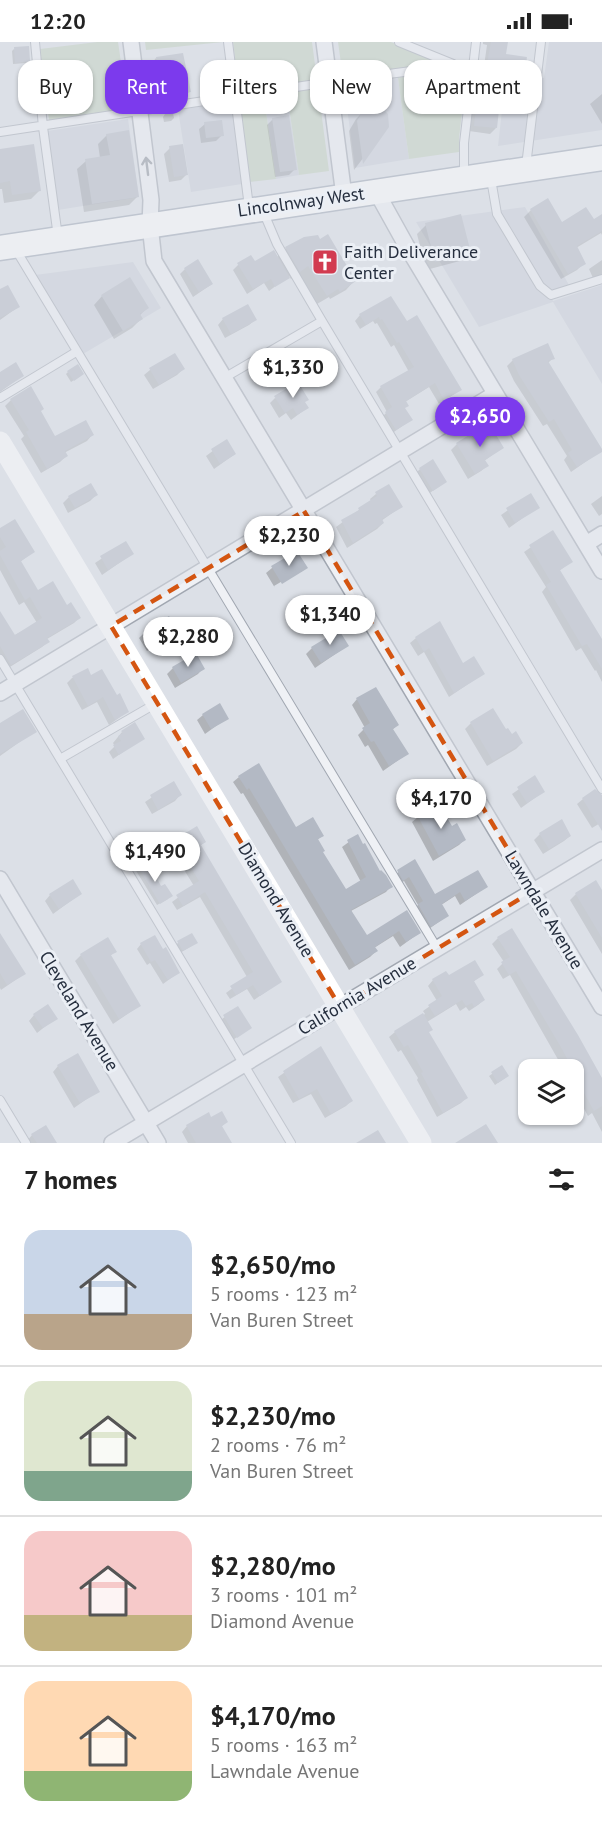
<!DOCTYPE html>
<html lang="en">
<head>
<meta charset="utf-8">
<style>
	:root { --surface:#fff; --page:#f2f2f2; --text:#222; --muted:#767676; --line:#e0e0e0; --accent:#7c3aed }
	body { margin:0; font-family:"PT Sans",sans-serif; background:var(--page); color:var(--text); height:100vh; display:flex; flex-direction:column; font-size:22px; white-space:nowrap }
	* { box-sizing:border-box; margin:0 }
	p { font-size:20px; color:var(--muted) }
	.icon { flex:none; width:33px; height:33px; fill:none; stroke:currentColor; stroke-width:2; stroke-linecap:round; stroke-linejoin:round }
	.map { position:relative; height:1101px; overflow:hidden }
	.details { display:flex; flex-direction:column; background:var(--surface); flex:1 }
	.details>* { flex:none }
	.banner { position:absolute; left:18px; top:18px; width:567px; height:54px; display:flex; gap:12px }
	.controls { position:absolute; left:518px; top:1017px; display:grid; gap:12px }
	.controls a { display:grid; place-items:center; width:66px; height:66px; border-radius:12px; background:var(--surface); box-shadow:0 2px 4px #0004; font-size:30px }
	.price { position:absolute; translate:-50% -51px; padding:0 14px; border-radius:21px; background:#fff; color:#222; font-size:20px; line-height:39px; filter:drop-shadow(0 2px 3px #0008) }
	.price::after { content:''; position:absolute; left:50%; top:36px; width:18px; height:14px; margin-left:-9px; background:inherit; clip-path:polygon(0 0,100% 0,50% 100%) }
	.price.selected { background:var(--accent); color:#fff }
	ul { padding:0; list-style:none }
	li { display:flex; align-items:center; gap:18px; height:150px; padding:0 24px }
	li+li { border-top:2px solid var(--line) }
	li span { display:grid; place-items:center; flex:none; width:168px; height:120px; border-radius:18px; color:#555 }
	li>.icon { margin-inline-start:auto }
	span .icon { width:72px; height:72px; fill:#fffc; stroke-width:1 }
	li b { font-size:26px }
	h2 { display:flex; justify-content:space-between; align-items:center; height:72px; padding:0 24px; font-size:26px }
	.pill { padding:0 21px; border-radius:18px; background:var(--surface); box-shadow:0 2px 4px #0004; font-size:21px; line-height:54px }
	.pill.selected { background:var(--accent); color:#fff }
	.status { display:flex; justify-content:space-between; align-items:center; height:42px; padding:0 30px; background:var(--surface); direction:ltr }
	.status svg { height:16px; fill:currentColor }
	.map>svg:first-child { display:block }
	.built { fill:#cacfd9 }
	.green { fill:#c2d1bd }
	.shadow { fill:#0003 }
	.building { fill:#b3b9c4 }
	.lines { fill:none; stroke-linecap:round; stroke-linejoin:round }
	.lane-casing { stroke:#a1a7b1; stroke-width:10 }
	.street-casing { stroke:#a1a7b1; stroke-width:18 }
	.primary-casing { stroke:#9ba5b3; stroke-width:27 }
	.lane { stroke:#eff1f5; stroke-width:8 }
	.street { stroke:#eff1f5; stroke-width:15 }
	.secondary { stroke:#fff; stroke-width:21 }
	.primary { stroke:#fff; stroke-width:24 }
	.oneway { stroke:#8a909a }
	.marked { fill:none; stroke:#d45511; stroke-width:4.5; stroke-dasharray:12 8; stroke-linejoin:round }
	.labels { text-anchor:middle; stroke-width:6; stroke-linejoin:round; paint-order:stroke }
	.street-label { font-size:18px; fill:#252e3e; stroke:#ebeff5 }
	.poi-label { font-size:18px; fill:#252e3e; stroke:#ebeff5; text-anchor:start }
</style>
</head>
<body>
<div class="status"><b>12:20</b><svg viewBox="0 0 49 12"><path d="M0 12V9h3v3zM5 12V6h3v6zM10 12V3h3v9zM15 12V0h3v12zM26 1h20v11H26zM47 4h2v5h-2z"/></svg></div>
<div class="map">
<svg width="602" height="1101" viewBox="0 0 602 1101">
	<rect width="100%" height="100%" fill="#dce0e7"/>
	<path class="built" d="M549,0h53v88l-104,16 8,-72 38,4z
		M398,36l11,81 -54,9 -11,-83z
		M287,52l12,81 -23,4 -12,-81z
		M231,60l11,82 -51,8 -13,-82z
		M128,77l11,78 -81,13 -11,-79z
		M525,165l44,78 -20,6 4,10 49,-16v99l-49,-82 -74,25 -63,-105z
		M133,220l28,46 -78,46 -48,-79z"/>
	<path class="green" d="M97,0h21l10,67 -79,11 -9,-71z
		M145,0h78l-77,8z
		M233,0h79l17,129 -30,4 -12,-81 -7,-8 -41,6z
		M338,0h53l54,22 10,7 6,8 4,9 -6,50v14l-50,7 -12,-88 -54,7z
		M264,56l12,81 -26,3 -12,-81z"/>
	<path class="shadow" d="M483,0h24l-2,13 18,18 -4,4 -36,-4 4,-28 -4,-1z
		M14,7l14,12 -2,2 -13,1 -1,-13z
		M156,16l33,34 -5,5 -13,2 -5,6 -8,1 -7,-42z
		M602,52v30l-12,-20z
		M477,58l19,28 -6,6 -21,-3 3,-25z
		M365,68l22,17 -33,43 -5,-39 7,-12z
		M173,71l1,5 -3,3 -7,1 -1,-5 2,-3z
		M273,77l22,50 -6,6 -14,2 -8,-52z
		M205,82l17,11 -6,6 -15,2 -2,-14z
		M107,93l31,61 -9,9 -45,7 -7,-43 9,-8 14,-3 -2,-14z
		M170,106l17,26 -6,6 -12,2 -5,-28z
		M0,108l40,40 -9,9 -27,4 -2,-14h-2z
		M531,168l31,14 31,-3 9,-5v19l-1,-2 -25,15 8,15 -7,7 -16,9 -37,-62z
		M426,183l43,28 -9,8 -34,9 -9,-36z
		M286,206l68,33 -8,9 -16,9 -1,-2 -12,7 -18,-30 -8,5 -2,-3 -20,15 -5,-8 -17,11 -14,-24 5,-5 17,-2 21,-5z
		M602,218v17l-9,1 -4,-9z
		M185,227l27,15 -19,13 -13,-23z
		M0,249l18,16 -18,13z
		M102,254l45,12 -8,8 2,3 -9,9 -18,11 -20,-34z
		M391,256l15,26 54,66 -21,14 -10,-17 -24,15 -1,7 7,11 -20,14 -10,-16 6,-6 -11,-20 5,-5 28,-15 -15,-27 -3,2 -14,-24 -2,1 -2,-3 -13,8 -5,-8 5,-6z
		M223,277l32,1 -6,5 -24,13 -7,-13z
		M553,316l-5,5 53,88 -30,21 -7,-12 3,-4 -20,-32 -4,2 -29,-45 -7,-15 6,-6z
		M183,327l-6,6 -24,14 -9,-14 6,-5z
		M68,330l12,4 -9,6 -5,-8z
		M0,332l22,2 -22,16z
		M275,356l32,10 -16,12 -5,-7 -7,5 -9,-15z
		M11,358l29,11 15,27 37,-3 -5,6 -23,12 2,3 -6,6 -19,11 -20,-34 3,-3 -19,-30z
		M488,383l14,23 -18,13 3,5 -6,5 -13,8 -17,-29 6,-6z
		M226,399l9,13 -21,15 -8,-13z
		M420,427l25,13 -18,13 -13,-20z
		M90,443l6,10 -6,6 -22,12 -5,-10 6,-6z
		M376,452l25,13 -20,14 2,2 -6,6 -30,19 -11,-21 35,-26 -1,-2z
		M530,453l8,12 -29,21 -8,-13z
		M602,454v18l-3,2 -8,-12z
		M0,488l33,22 -13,10 18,30 28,15 13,11 -5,5 -27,16 1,2 -6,6 -37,23 -5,-9v-47l13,22 24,-13 -13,-21 -5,3 -19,-35z
		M553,490l18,30 -12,9 43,71v40l-6,-12 -1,1 -14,-23 -5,3 -34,-59 4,-5 -22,-35z
		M125,501l7,11 -30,21 -7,-12z
		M272,526h34l-5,4v-2l-27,16 1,2 -9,-15z
		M177,589l-30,20 -8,-13 6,-6z
		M416,596l47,27 20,9 -34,23 -25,-45 -6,4 -8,-13z
		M347,604l-32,22 -9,-14 6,-6z
		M195,613l8,13 -5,6 -23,14 -8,-14 6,-6z
		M87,628l4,7 36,35 -18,13 -12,-23 -15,8 -15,-27 5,-5z
		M357,657l40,26 -5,5 15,24 -24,17 -15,-26 -3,2 -7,-12 7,-7 -13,-23z
		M203,673l24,3 -22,16 -8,-14z
		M471,681l34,8 17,12 -6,6 -29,17 -22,-37z
		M0,682l35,7 -35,25z
		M122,690l21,6 -30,21 -4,-7 6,-6 -2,-3z
		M239,735l56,52 27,7 -5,4 5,12 23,39 16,-9 -19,-35 15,-11 22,37 12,13 -5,6 -35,19 16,26 40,-25 12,21 -19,14 -7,-11 -19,12 2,3 -6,6 -21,13 -106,-177 -2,1 -8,-12z
		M535,736l8,14 -22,16 -9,-14z
		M173,741l7,12 -5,6 -23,13 -7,-12z
		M602,754v26l-10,6 -15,-24 6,-5z
		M438,763l13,23 13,12 -5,5 -26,16 -21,-39 6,-5z
		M561,779l9,15 -6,5 -21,13 -9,-14 6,-6z
		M204,800l-4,4 80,136 -26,18 -7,-11 -17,10 -4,-6 21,-16 -47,-80 -23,13 -5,-8 22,-16 -16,-26 -5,3 -8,-13 5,-6z
		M415,819l20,35 51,-9 -26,18 -5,-9 -14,9 6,11 -21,15 -13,-21 5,-5 -14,-24 -6,4 -5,-9z
		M146,820l22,37 -11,6 -22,-36z
		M602,850v62l-32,-54 6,-6z
		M80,852l-27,20 -8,-13 5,-6z
		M0,892l24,40 -23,16 -1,-2z
		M191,893l2,10 -13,8 -5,-8z
		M498,896l104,143v51l-10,-19 -4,3 -15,-27v-19h-9l-54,-95 -7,4 -6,-10 7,-7 -12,-18z
		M141,902l37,29 -15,11 -13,-21 -3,2 -10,-16z
		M115,909l-5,5 29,50 -26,18 -38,-63 6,-6z
		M482,933l-9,7 11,18 -6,5 -9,6 -3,-4 -6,4 -4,-7 -29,18 1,11 39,64 -6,6 -24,14 -20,-37 1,-2 -17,-28 -3,2 -9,-15 6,-5 30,-18 -2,-3 14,-10 -9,-15 5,-6 15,-3z
		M237,966l13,20 -20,14 -12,-20z
		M34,973l22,3 -19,15 -8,-12z
		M320,1006l31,53 -5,5 -21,12 -14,-24 -18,9 -15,-26z
		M58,1024l40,25 -24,17 -21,-36z
		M502,1025l3,11 -10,7 -6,-9z
		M211,1077l15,3 -5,5 9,16h-42l-6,-11 5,-6z
		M32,1093l23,8h-27l-1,-2z"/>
	<path class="building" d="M491,0h17l-2,12 21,3 -2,17 -39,-5z
		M29,4l1,15 -15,2 -1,-16z
		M183,11l8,39 -18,3v5l-10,1 -7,-44z
		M477,56l23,3 -3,27 -23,-2z
		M375,63l6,2 7,7 1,13 -26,37 -6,-43 7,-13z
		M289,73l8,55 -17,2 -8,-54z
		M222,78l2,16 -18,2 -2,-16z
		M129,88l10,67 -47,7 -7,-45 25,-4 -4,-21z
		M34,102l7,47 -29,4 -2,-14 -10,2v-34z
		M183,102l5,31 -14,2 -5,-31z
		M548,156l14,24 24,-15 8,12 8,-5v17l-25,15 9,18 -18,10 -38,-65z
		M461,172l10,39 -36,9 -10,-39z
		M328,192l28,47 -16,11 -2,-3 -11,7 -19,-30 -8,6 -15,-25 19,-10 14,-2 2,4z
		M274,208l16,28 -15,9 -4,-8 -18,10 -16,-26 14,-8 4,6z
		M198,217l15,25 -14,8 -15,-24z
		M130,235l19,31 -9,6 3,5 -20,12 -22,-36z
		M8,243l12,22 -20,11v-29z
		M391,254l16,25 10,-6 45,75 -18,10 -9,-17 -29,18 3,5 -4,2 8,12 -17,10 -11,-18 7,-5 -12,-21 34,-19 -15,-25 -2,1 -15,-24 -2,1 -1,-3 -13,8 -7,-11z
		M248,262l9,16 -26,14 -9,-16z
		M548,301l7,16 -7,2 54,88v3l-25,15 -9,-14 4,-3 -18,-31 -5,3 -30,-47 -7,-16z
		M175,311l10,16 -26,16 -10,-17z
		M16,320l8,14 -24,15v-19z
		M78,322l6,10 -10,7 -7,-10z
		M298,340l11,18 -4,2 4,6 -12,7 -4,-7 -8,5 -11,-17z
		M31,344l13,23 -3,2 14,25 31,-16 8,15 -29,16 3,5 -21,13 -21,-37 3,-2 -19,-31z
		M489,381l15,25 -19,12 4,6 -14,8 -19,-31z
		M227,397l9,15 -16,10 -9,-15z
		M433,417l14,23 -14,9 -14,-23z
		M91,441l7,12 -23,13 -7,-12z
		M389,442l14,23 -21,12 2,4 -31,20 -12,-23 18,-10 -1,-2 19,-12 -2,-4z
		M531,451l9,15 -25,15 -9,-15z
		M15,477l20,33 -14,9 17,29 15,-9 14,24 4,-3 10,16 -34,20 3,4 -39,23 -11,-19v-35l15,24 27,-17 -12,-21 -5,3 -25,-45v-4l6,-4 -6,-10v-9z
		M553,488l20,32 -13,8 42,69v30l-15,-25 -5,2 -36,-61 5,-3 -22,-37z
		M126,499l8,13 -26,16 -8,-14z
		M297,509l11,17 -26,16 -11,-18z
		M169,574l10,15 -26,15 -9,-15z
		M440,579l23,42 11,-7 11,18 -31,19 -25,-45 -5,4 -9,-15z
		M339,588l10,16 -28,17 -10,-16z
		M196,611l9,16 -24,14 -9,-16z
		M88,626l3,7 11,-6 15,26 3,-2 9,19 -14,8 -12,-23 -15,9 -16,-30z
		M376,645l23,38 -6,4 16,25 -20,12 -15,-25 -3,1 -9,-14 8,-5 -14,-25z
		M220,661l9,16 -18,10 -9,-15z
		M493,666l13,21 2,-1 4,6 4,-3 7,12 -30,18 -23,-39z
		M23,667l14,23 -37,22v-31z
		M135,680l10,17 -26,16 -6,-10 8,-4 -3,-5 5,-3 -2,-2z
		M259,721l37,64 17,-10 11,19 -6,3 7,12 -2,1 23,37 20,-12 -19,-37 11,-6 5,10 2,-1 15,28 1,-1 5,5 7,12 -42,23 16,25 40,-25 14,23 -15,9 -7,-11 -24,16 3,4 -23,14 -106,-177 -2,2 -9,-14z
		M535,733l10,17 -18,11 -10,-16z
		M174,739l8,14 -24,15 -8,-15z
		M595,747l7,6v36l-20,-33z
		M438,761l14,23 5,-3 9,17 -27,16 -22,-41z
		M562,777l9,17 -22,13 -10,-16z
		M197,784l9,16 -5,3 81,137 -22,14 -7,-11 -17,10 -6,-9 23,-14 -48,-80 -22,14 -7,-11 23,-14 -15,-25 -5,3 -10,-16z
		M147,817l14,27 4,-2 8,12 -13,8 -23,-39z
		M415,817l20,35 43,-24 10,17 -23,14 -5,-9 -18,12 7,12 -18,11 -13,-23 5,-3 -14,-24 -6,4 -6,-11z
		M73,837l9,15 -23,15 -10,-15z
		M596,838l6,10v48l-27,-45z
		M512,886l66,107 24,43v28l-8,5 -20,-36 -1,-5 -11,-21 -46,-78 -7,4 -8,-13 9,-5 -13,-20z
		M0,891l26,41 -19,11 -7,-12z
		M192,891l6,10 -15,8 -6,-10z
		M155,893l8,14 3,-2 14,26 -12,7 -13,-20 -4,2 -11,-19z
		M108,895l9,15 -6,3 30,51 -22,13 -39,-65z
		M475,918l9,15 -10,6 11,19 -11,7 -2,-4 -6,3 -4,-6 -27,16 -7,-11 14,-9 -10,-17 14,-8 3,4z
		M48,962l10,15 -15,9 -10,-14z
		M238,964l14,22 -15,10 -14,-23z
		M423,971l10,17 -4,2 39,66 -25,15 -22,-40 2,-1 -15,-27 -4,2 -10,-16z
		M321,1004l32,55 -22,13 -14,-25 -18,10 -16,-28z
		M78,1011l22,39 -20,11 -23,-38z
		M502,1023l7,11 -11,7 -7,-11z
		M222,1069l6,11 -6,4 10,17h-36l-10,-18 23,-13 2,5z
		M486,1082l12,19h-43z
		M46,1083l11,18h-20l-6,-9z
		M378,1088l8,13h-30z"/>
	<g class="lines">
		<defs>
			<path id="lane" d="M35,0l8,85 15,110
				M228,0l21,165
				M399,0l54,22
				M0,90l329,-50 127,-17 14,9
				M526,124l15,-124
				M464,133v-32l12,-101
				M491,137l6,35 43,72 11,9 51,-16
				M263,169l14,33 45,77 280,468
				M16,208l421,698
				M224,336l98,-57
				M0,356l76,-46
				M0,617l291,484
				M60,717l95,-55
				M0,1058l26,43"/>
			<path id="street" d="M131,0l20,158 -1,25 4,36 448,746
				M324,0l20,154
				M376,149l30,54 196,326
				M586,502l16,-10
				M0,651l495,-299
				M0,837l158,264
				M112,1101l490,-293"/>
			<path id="primary" d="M0,206l602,-90"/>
		</defs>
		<use href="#lane" class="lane-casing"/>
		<use href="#street" class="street-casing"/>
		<use href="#primary" class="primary-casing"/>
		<use href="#lane" class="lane"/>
		<use href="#street" class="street"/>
		<path class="secondary" d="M0,400l421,701"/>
		<use href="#primary" class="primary"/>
	</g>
	<defs><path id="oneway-shaft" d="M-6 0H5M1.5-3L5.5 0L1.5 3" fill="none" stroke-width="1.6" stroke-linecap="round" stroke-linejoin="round" transform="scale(1.5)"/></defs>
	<use class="oneway" href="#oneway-shaft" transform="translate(147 124) rotate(-97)"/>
	<path d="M0 0H602V1101H0ZM304,469l229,380 -193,116 -229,-381z" fill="#dce0e7" fill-opacity=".55" fill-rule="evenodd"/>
	<path class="marked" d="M304,469l229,380 -193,116 -229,-381z"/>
	<defs>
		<symbol id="church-square" viewBox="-11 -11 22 22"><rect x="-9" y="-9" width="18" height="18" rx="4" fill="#d23b50" stroke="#ebeff5"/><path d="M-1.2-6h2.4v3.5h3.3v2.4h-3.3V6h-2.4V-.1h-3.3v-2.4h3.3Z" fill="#fff"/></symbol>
	</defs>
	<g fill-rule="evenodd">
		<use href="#church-square" x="310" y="205" width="30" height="30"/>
	</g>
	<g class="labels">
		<g class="street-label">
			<text transform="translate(301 160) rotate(-8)" y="6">Lincolnway West</text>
			<text transform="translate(276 858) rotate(59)" y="6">Diamond Avenue</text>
			<text transform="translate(544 868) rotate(59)" y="6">Lawndale Avenue</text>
			<text transform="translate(357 954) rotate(-31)" y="6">California Avenue</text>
			<text transform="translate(79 969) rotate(59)" y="6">Cleveland Avenue</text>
		</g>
		<g class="poi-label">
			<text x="344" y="216">Faith Deliverance<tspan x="344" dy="21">Center</tspan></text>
		</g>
	</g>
</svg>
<div class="controls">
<a><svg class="icon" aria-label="layers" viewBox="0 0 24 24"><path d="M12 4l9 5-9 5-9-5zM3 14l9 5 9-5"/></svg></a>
</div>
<b class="price" style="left:293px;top:357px">$1,330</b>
<b class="price selected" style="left:480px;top:406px">$2,650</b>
<b class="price" style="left:289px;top:525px">$2,230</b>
<b class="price" style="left:330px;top:604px">$1,340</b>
<b class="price" style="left:188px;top:626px">$2,280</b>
<b class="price" style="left:441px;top:788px">$4,170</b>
<b class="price" style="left:155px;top:841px">$1,490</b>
<div class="banner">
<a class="pill">Buy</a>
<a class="pill selected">Rent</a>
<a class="pill">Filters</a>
<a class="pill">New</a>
<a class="pill">Apartment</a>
</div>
</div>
<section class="details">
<h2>7 homes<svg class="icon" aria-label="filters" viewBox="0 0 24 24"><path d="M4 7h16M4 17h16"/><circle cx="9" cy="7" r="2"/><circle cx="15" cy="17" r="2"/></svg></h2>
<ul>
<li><span style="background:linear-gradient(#c9d6e8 70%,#b9a48a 0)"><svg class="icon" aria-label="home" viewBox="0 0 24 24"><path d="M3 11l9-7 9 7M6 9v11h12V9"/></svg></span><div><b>$2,650/mo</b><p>5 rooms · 123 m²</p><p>Van Buren Street</p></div></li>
<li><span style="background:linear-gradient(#dfe7d0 75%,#7fa58c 0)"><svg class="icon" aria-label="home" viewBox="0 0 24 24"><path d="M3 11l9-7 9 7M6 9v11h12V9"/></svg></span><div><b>$2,230/mo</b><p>2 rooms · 76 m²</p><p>Van Buren Street</p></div></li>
<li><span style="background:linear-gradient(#f6c9c9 70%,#c2b280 0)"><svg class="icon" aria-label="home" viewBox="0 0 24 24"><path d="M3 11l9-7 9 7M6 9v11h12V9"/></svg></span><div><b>$2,280/mo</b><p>3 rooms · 101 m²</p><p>Diamond Avenue</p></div></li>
<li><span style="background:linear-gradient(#ffd9b3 75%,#8fb573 0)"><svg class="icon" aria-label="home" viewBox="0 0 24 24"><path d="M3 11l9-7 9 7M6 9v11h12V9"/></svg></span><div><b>$4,170/mo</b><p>5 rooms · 163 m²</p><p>Lawndale Avenue</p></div></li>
</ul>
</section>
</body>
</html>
